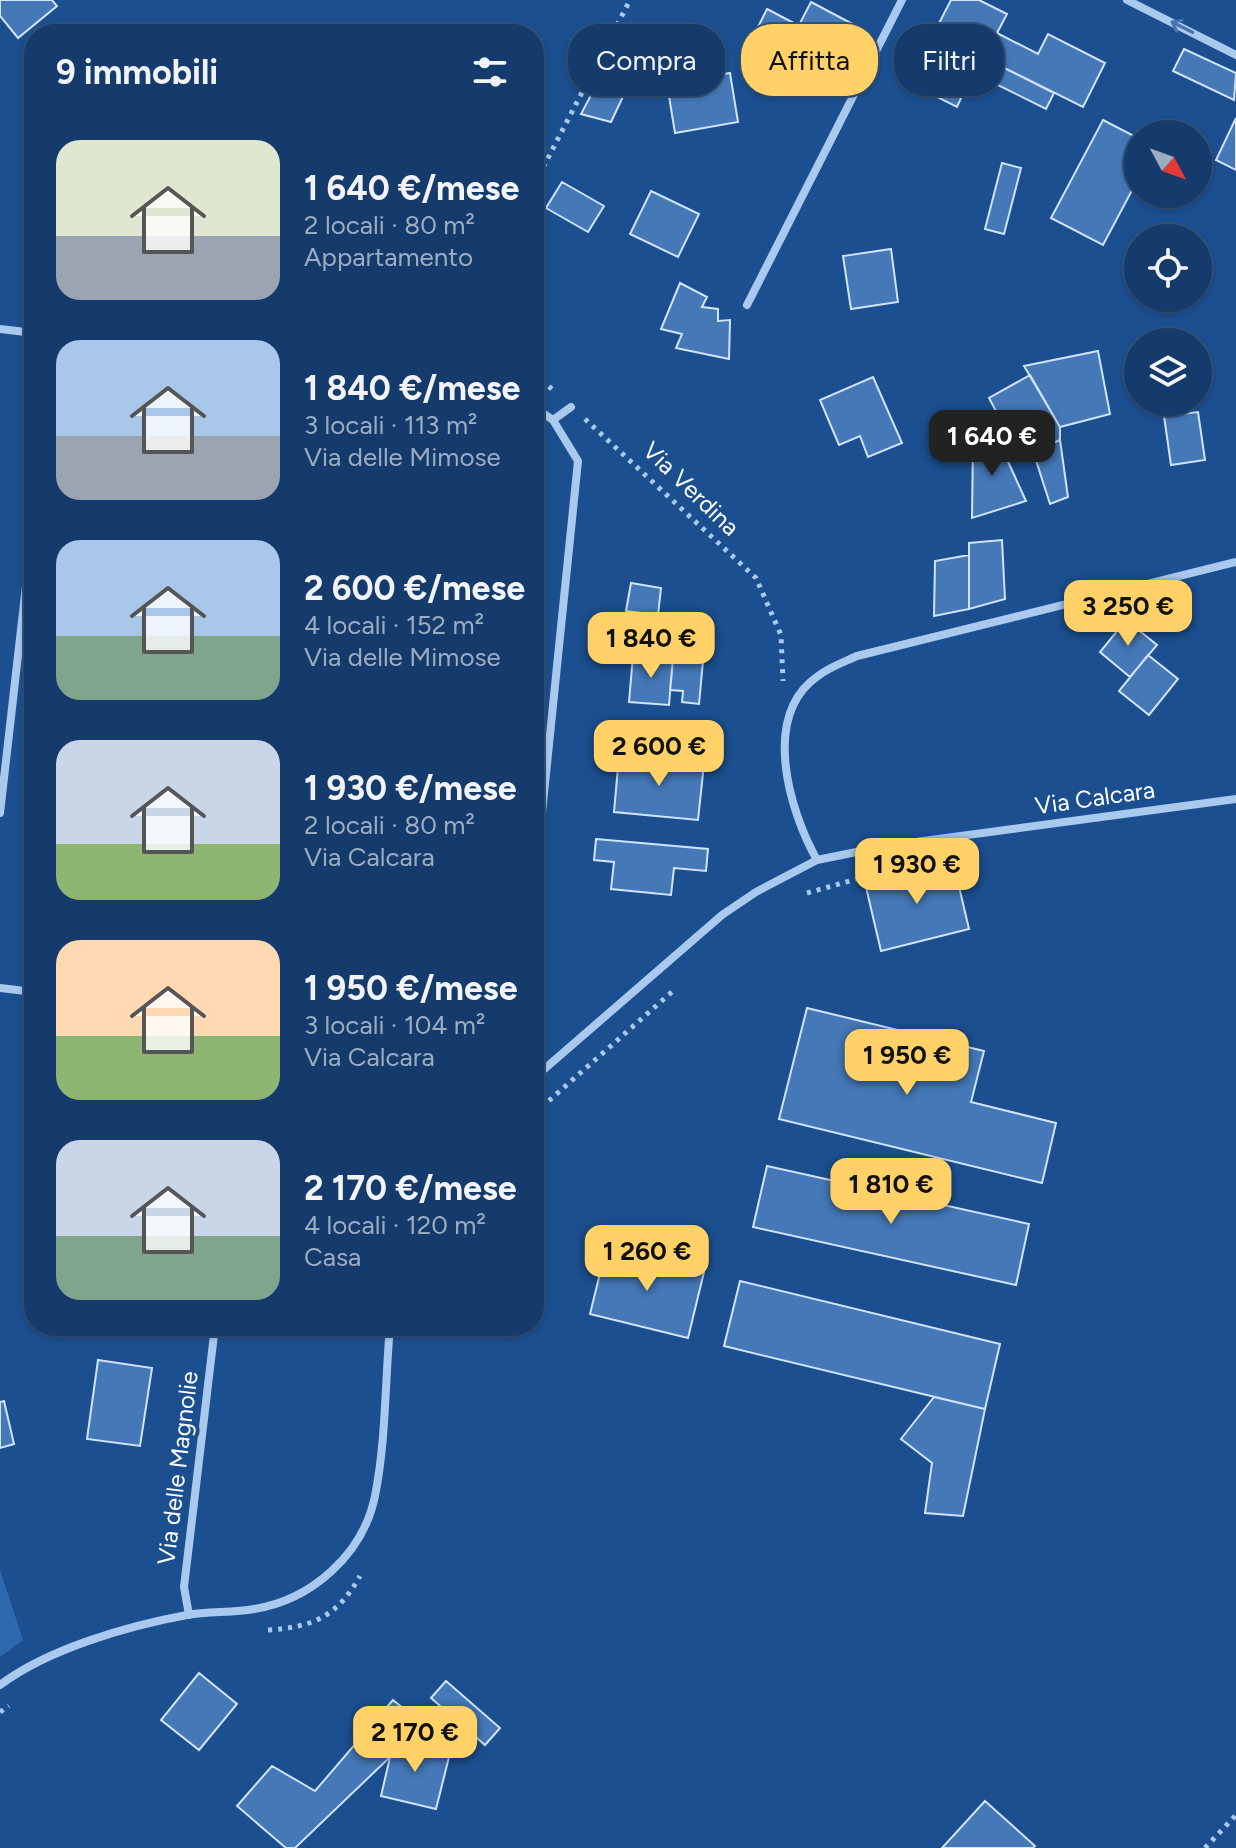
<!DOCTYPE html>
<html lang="it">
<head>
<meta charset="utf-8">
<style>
	:root { --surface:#143b6b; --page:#214673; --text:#f1f3f6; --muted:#9dadc1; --line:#33557e; --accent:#ffd166 }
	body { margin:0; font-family:Figtree,sans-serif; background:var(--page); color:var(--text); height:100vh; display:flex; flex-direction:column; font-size:30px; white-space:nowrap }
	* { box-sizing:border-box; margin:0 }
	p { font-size:26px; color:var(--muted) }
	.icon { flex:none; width:44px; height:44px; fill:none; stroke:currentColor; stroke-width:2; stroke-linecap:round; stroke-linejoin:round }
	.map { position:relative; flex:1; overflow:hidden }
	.details { position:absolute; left:24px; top:24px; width:520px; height:1312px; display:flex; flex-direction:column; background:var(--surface); border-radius:32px; box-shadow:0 2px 6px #0004,0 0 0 2px var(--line) }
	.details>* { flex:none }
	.guide { position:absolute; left:568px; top:24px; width:548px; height:72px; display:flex; gap:16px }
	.needle { width:52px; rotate:131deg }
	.fabs { position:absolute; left:1124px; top:120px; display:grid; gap:16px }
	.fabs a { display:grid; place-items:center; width:88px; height:88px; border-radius:50%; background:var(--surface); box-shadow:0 2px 6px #0004,0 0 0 2px var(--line); font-size:40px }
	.price { position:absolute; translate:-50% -68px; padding:0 18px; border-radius:16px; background:var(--accent); color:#111; font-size:26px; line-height:52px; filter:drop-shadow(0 2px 4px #0008) }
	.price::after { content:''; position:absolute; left:50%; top:48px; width:24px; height:18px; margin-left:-12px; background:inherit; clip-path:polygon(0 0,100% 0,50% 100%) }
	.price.selected { background:#222; color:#fff }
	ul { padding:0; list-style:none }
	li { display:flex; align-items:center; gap:24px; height:200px; padding:0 32px }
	li span { display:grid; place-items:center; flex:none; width:224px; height:160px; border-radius:24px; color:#555 }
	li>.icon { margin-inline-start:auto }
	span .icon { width:96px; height:96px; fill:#fffc; stroke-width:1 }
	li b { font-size:34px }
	h2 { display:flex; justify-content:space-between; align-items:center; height:96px; padding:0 32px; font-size:34px }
	.tag { padding:0 28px; border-radius:32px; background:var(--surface); box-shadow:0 2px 6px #0004,0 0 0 2px var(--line); font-size:28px; line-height:72px }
	.tag.selected { background:var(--accent); color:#111 }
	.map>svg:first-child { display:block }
	.green { fill:#2e69ad }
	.building { fill:#4478b7; stroke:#cfe3fa; stroke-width:2 }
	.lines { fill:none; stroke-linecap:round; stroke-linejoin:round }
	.path { stroke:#a9c9ee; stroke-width:5; stroke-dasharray:4 6; stroke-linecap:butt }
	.street { stroke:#a9c9ee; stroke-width:8 }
	.oneway { stroke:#4674ac }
	.labels { text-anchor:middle; stroke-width:8; stroke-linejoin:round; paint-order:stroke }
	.street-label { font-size:24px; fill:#fff; stroke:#1b4f8f }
</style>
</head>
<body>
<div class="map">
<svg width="1236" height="1848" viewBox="0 0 1236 1848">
	<rect width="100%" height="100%" fill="#1b4f8f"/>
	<path class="green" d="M0,1570l23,70 -23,17z"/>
	<path class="building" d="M0,0h52l5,6 -39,32 -18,-22z
		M951,0h28l28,14 -10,19 41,21 10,-20 57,29 -22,44 -149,-74z
		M811,2l53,28 -13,23 -52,-28z
		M767,9l84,44 -18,35 -84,-43z
		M934,33l120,60 -8,16 -56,-28 -6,12 -17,-8 -10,22 -48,-24z
		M1184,49l52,24 -2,27 -61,-29z
		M611,57l25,12 -25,53 -30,-8z
		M730,73l8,49 -63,11 -8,-49z
		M1236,118v52l-20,-10z
		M1103,120l35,18v41l-35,66 -52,-27z
		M1002,163l19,5 -17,66 -19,-5z
		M562,182l42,24 -16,26 -42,-24z
		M651,191l48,23 -21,43 -48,-23z
		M891,249l7,53 -47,7 -8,-53z
		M680,283l27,14 -5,10 16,2v12l12,-1 -1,39 -53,-11 6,-14 -21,-5z
		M1098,351l12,63 -50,13 -36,-61z
		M1030,375l30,52v13l-27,11 -12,-27 -14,8 -18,-34z
		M873,377l29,66 -34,14 -8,-21 -21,9 -19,-45z
		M1198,412l7,48 -34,5 -7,-49z
		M994,431l32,70 -54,17 1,-78z
		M1060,440l8,57 -18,7 -17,-53z
		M1002,540l3,59 -36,10v-66z
		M969,555v54l-35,7 1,-55z
		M631,583l30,5 -3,27 -32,-4z
		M1126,620l31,25 -27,32 -30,-25z
		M633,655l40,3 -4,47 -40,-3z
		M1148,655l30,24 -29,36 -30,-24z
		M673,658l30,3 -4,43 -17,-2 1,-11 -13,-1z
		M619,756l85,8 -6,56 -84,-8z
		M596,839l112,10 -2,22 -32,-3 -3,27 -60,-6 3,-27 -20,-2z
		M953,861l16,68 -88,22 -16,-68z
		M807,1008l177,43 -13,51 85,21 -14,60 -263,-64z
		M767,1166l262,58 -13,61 -263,-58z
		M606,1249l98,23 -16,66 -98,-24z
		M740,1281l260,63 -15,65 -261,-63z
		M98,1360l54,8 -12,78 -53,-7z
		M934,1397l51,12 -22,107 -38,-3 7,-50 -31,-24z
		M4,1401l10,43 -14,4v-46z
		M199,1673l38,31 -38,46 -38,-30z
		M446,1681l54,47 -15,17 -54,-47z
		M393,1700l38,31 -12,15 -25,-6 -4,17 -95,91h-9l-49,-42 35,-40 43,25z
		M394,1740l56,13 -14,56 -55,-13z
		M985,1801l50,45 -2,2h-91z"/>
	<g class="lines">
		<path class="path" d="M534,185l96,-185
			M534,373l20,18
			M585,419l171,159 25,57 2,46
			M807,893l71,-20
			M534,1114l140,-124
			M268,1630c45,-3 69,-13 92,-54
			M0,1712l9,-6
			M1205,1848l31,-33"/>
		<path class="street" d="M1127,0l109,55
			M92,34v-4
			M747,305l155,-305
			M0,329l34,4
			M534,407l19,13 25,41 -44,430
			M553,420l18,-13
			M0,813l34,-297
			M817,860c-27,-48 -57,-144 1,-184 11,-9 26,-14 39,-20l379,-94
			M0,988l34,4
			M534,1078l188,-163 34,-23 61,-32 69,-14 350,-47
			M189,1615l-5,-28 31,-261
			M0,1685c48,-36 127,-59 187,-70 22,-4 45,-2 67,-6 57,-9 109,-54 121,-113 11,-55 10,-114 15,-170"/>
	</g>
	<defs><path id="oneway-shaft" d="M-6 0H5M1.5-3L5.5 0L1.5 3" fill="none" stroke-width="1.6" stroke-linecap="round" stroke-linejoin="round" transform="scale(2)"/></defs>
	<use class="oneway" href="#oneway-shaft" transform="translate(1182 27) rotate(-153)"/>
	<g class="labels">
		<g class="street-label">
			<text transform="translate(691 489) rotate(44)" y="8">Via Verdina</text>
			<text transform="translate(1095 798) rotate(-8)" y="8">Via Calcara</text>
			<text transform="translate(178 1468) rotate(-83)" y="8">Via delle Magnolie</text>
		</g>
	</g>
</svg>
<div class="fabs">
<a><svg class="needle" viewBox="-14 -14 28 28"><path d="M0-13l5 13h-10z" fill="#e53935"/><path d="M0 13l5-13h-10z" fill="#9dadc1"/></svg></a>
<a><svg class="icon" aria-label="locate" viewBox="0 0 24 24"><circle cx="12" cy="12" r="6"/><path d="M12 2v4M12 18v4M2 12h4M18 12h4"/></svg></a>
<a><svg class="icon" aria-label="layers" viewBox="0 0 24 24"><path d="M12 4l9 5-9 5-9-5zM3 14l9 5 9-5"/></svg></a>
</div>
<b class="price selected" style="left:992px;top:478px">1 640 €</b>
<b class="price" style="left:1128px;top:648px">3 250 €</b>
<b class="price" style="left:651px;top:680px">1 840 €</b>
<b class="price" style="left:659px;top:788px">2 600 €</b>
<b class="price" style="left:917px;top:906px">1 930 €</b>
<b class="price" style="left:907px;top:1097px">1 950 €</b>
<b class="price" style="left:891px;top:1226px">1 810 €</b>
<b class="price" style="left:647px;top:1293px">1 260 €</b>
<b class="price" style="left:415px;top:1774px">2 170 €</b>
<div class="guide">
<a class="tag">Compra</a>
<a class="tag selected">Affitta</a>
<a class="tag">Filtri</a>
</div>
<section class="details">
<h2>9 immobili<svg class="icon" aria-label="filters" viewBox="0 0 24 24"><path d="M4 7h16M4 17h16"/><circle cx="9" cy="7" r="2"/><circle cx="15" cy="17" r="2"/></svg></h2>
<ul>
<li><span style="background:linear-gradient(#dfe7d0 60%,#9aa5b1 0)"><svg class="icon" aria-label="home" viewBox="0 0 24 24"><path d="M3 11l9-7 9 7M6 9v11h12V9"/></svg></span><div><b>1 640 €/mese</b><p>2 locali · 80 m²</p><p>Appartamento</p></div></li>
<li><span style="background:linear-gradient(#a9c7e8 60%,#9aa5b1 0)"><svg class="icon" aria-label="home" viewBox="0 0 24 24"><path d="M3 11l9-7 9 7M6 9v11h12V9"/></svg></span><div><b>1 840 €/mese</b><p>3 locali · 113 m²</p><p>Via delle Mimose</p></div></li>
<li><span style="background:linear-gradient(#a9c7e8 60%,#7fa58c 0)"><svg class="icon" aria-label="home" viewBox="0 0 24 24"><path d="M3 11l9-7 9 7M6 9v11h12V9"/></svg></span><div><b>2 600 €/mese</b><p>4 locali · 152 m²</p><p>Via delle Mimose</p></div></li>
<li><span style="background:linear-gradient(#c9d6e8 65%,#8fb573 0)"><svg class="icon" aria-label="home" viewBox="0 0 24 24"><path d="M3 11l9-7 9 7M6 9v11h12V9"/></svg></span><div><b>1 930 €/mese</b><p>2 locali · 80 m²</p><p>Via Calcara</p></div></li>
<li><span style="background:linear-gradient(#ffd9b3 60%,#8fb573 0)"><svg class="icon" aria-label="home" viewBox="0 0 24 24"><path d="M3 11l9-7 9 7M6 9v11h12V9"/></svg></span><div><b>1 950 €/mese</b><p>3 locali · 104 m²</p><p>Via Calcara</p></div></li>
<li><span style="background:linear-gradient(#c9d6e8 60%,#7fa58c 0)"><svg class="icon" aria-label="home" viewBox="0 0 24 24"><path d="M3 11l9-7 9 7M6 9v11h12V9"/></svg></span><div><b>2 170 €/mese</b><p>4 locali · 120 m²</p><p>Casa</p></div></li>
</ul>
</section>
</div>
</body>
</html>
